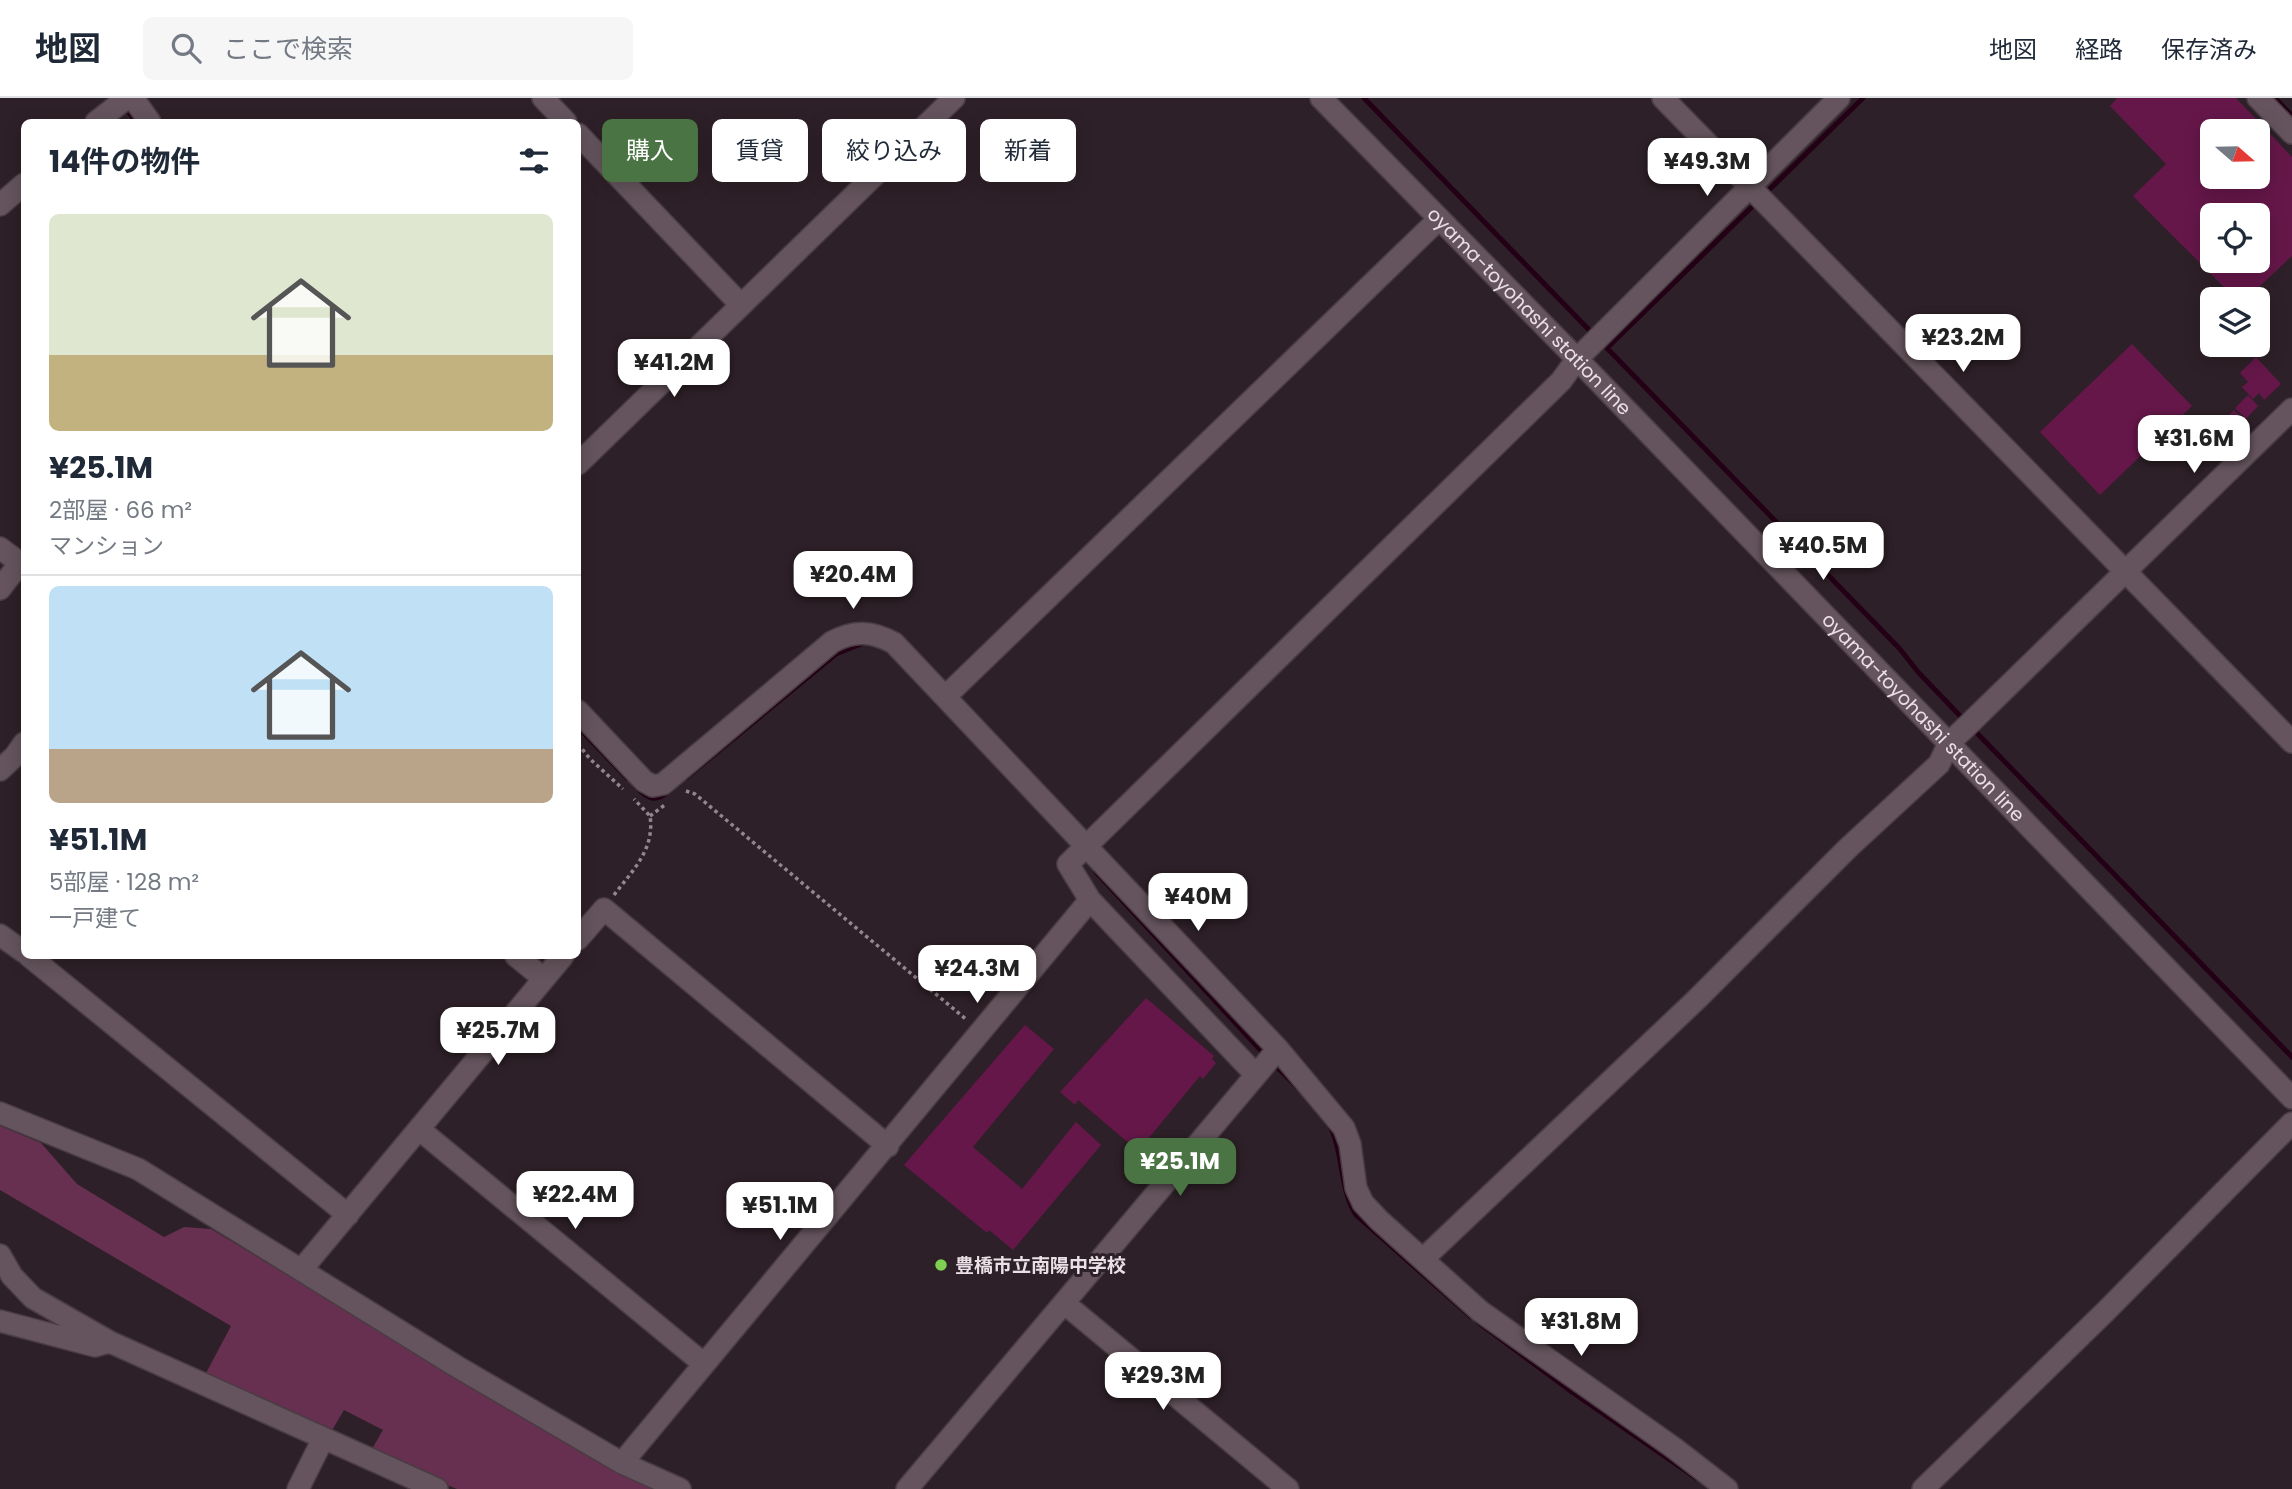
<!DOCTYPE html>
<html lang="ja">
<head>
<meta charset="utf-8">
<style>
	:root { --surface:#fff; --page:#f6f6f7; --text:#1f2937; --muted:#747a83; --line:#e0e1e3; --accent:#4a7443 }
	body { margin:0; font-family:Poppins,"Noto Sans JP",sans-serif; background:var(--page); color:var(--text); height:100vh; display:flex; flex-direction:column; font-size:26px; white-space:nowrap }
	* { box-sizing:border-box; margin:0 }
	p { font-size:23px; color:var(--muted) }
	.icon { flex:none; width:38px; height:38px; fill:none; stroke:currentColor; stroke-width:2; stroke-linecap:round; stroke-linejoin:round }
	.map { position:relative; flex:1; overflow:hidden }
	.drawer { position:absolute; left:21px; top:21px; width:560px; height:840px; display:flex; flex-direction:column; background:var(--surface); border-radius:10px; box-shadow:0 4px 18px #0003 }
	.drawer>* { flex:none }
	.guide { position:absolute; left:602px; top:21px; width:665px; height:63px; display:flex; gap:14px }
	.needle { width:46px; rotate:110deg }
	.buttons { position:absolute; left:2200px; top:21px; display:grid; gap:14px }
	.buttons a { display:grid; place-items:center; width:70px; height:70px; border-radius:10px; background:var(--surface); box-shadow:0 4px 18px #0003; font-size:35px }
	.price { position:absolute; translate:-50% -60px; padding:0 16px; border-radius:14px; background:#fff; color:#222; font-size:23px; line-height:46px; filter:drop-shadow(0 2px 4px #0008) }
	.price::after { content:''; position:absolute; left:50%; top:42px; width:21px; height:16px; margin-left:-10px; background:inherit; clip-path:polygon(0 0,100% 0,50% 100%) }
	.price.current { background:var(--accent); color:#fff }
	ul { padding:0; list-style:none }
	li { display:grid; align-content:center; gap:14px; height:371px; padding:0 28px }
	li+li { border-top:2px solid var(--line) }
	li span { display:grid; place-items:center; height:217px; border-radius:10px; color:#555 }
	li>.icon { margin-inline-start:auto }
	span .icon { width:126px; height:126px; fill:#fffc; stroke-width:1 }
	li b { font-size:30px }
	h2 { display:flex; justify-content:space-between; align-items:center; height:84px; padding:0 28px; font-size:30px }
	.chip { padding:0 24px; border-radius:10px; background:var(--surface); box-shadow:0 4px 18px #0003; font-size:24px; line-height:63px }
	.chip.current { background:var(--accent); color:#fff }
	header { display:flex; align-items:center; gap:42px; box-sizing:border-box; height:98px; padding:0 35px; background:var(--surface); border-bottom:2px solid var(--line) }
	header strong { font-size:33px }
	nav { display:flex; gap:38px; margin-inline-start:auto; font-size:24px }
	.search { width:490px; height:63px; background:var(--page); display:flex; align-items:center; gap:18px; box-sizing:border-box; padding:0 24px; border-radius:10px; color:var(--muted); font-size:26px }
	.map>svg:first-child { display:block }
	.green { fill:#672f50 }
	.lines { fill:none; stroke-linecap:round; stroke-linejoin:round }
	.stream { stroke:#230015; stroke-width:5 }
	.building { fill:#66174a; fill-rule:evenodd }
	.street-casing { stroke:#493d43; stroke-width:24 }
	.secondary-casing { stroke:#493d43; stroke-width:24 }
	.path { stroke:#93878d; stroke-width:3.5; stroke-dasharray:3.5 3.5; stroke-linecap:butt }
	.street { stroke:#65545d; stroke-width:21 }
	.secondary { stroke:#65545d; stroke-width:21 }
	.poi-dot { fill:#7fd052; stroke:#2e2028; stroke-width:2.5 }
	.labels { text-anchor:middle; stroke-width:6; stroke-linejoin:round; paint-order:stroke }
	.street-label { font-size:19px; fill:#eae0e5; stroke:#2e2028 }
	.poi-label { font-size:19px; font-weight:bold; fill:#eae0e5; stroke:#2e2028; text-anchor:start }
</style>
</head>
<body>
<header>
<strong>地図</strong>
<div class="search"><svg class="icon" aria-label="search" viewBox="0 0 24 24"><circle cx="10" cy="10" r="6"/><path d="M15 15l6 6"/></svg>ここで検索</div>
<nav><a>地図</a><a>経路</a><a>保存済み</a></nav>
</header>
<div class="map">
<svg width="2292" height="1391" viewBox="0 0 2292 1391">
	<rect width="100%" height="100%" fill="#2e2028"/>
	<path class="green" d="M0,1028l41,17 36,41 87,53 20,-10 27,2 397,239 45,21h-196l-88,-35 14,-24 -39,-20 -13,22 -125,-59 25,-47 -231,-136z"/>
	<g class="lines">
		<path class="stream" d="M1364,0l230,237
			M2275,0l17,18
			M124,7l12,17
			M1765,96l98,-96
			M1601,244l299,307 18,23 47,49
			M1607,250l151,-147
			M578,629l49,51
			M1972,630l320,329
			M687,679l149,-123 25,-10
			M636,689c14,14 20,15 35,3
			M1096,774l169,183
			M1272,964l28,28
			M1329,1026c15,29 10,64 27,91l115,102
			M1479,1225l93,69 124,86"/>
	</g>
	<path class="building" d="M2117,0h119l56,59v99l-46,43h-10l-103,-103 33,-32 -56,-58zM2212,33h46v46h-46zM2212,117h46v46h-46z
		M2132,246l60,62 -92,89 -60,-63z
		M2256,259l25,27 -17,16 -5,-7 -6,6 -11,-12 6,-5 -8,-9z
		M2248,297l10,11 -12,13 -11,-11z
		M2234,312l10,10 -12,12 -10,-10z
		M1146,900l68,58 -2,3 4,4 -13,16 -3,-3 -62,75 -60,-51 -3,5 -15,-13z
		M1025,927l29,24 -81,98 49,42 54,-67 25,23 -88,105 -24,-20 -2,3 -83,-68z"/>
	<g class="lines">
		<defs>
			<path id="street" d="M133,0l17,24
				M543,0l23,24
				M1663,0l629,644
				M2258,0l34,35
				M96,24l31,-24
				M578,36l163,171
				M0,107l24,-21
				M578,366l376,-366
				M0,450l24,18
				M0,491l20,-26
				M946,598l493,-477
				M578,613l66,70 9,5 10,-2 169,-142c22,-12 40,-11 62,1l384,406 66,79 6,16 6,44 7,15 16,17 101,91 194,137 53,41
				M0,672l15,-14 9,-13
				M1090,802l166,175
				M0,837l24,17
				M578,841l26,-30 284,237
				M29,858l319,259
				M516,858l27,22
				M420,1032l284,234
				M0,1157l12,21 21,22 77,44 327,147
				M1423,1161l274,-260 151,-151 91,-84 10,-21 17,-16 326,-318
				M302,1171l261,-313
				M1064,1205l224,186
				M0,1223l95,25 14,-4
				M622,1365l468,-563 -22,-36 493,-483 16,-22 262,-261
				M298,1391l25,-50
				M907,1391l371,-440
				M1923,1391l182,-177 187,-189"/>
			<g id="secondary">
				<path id="s1" d="M1321,0l256,261 715,739"/>
				<path d="M0,1015l138,56 318,197 166,97 58,26"/>
			</g>
		</defs>
		<use href="#street" class="street-casing"/>
		<use href="#secondary" class="secondary-casing"/>
		<path class="path" d="M578,646l12,15 33,30
			M686,693l9,3 272,226
			M650,718l16,-12
			M614,797c19,-25 41,-46 36,-79l-16,-17"/>
		<use href="#street" class="street"/>
		<use href="#secondary" class="secondary"/>
	</g>
	<circle class="poi-dot" cx="941" cy="1167" r="7"/>
	<g class="labels">
		<g class="street-label">
			<text dy="7" stroke="none"><textPath href="#s1" startOffset="298">oyama-toyohashi station line</textPath></text>
			<text dy="7" stroke="none"><textPath href="#s1" startOffset="864">oyama-toyohashi station line</textPath></text>
		</g>
		<g class="poi-label">
			<text x="955" y="1174">豊橋市立南陽中学校</text>
		</g>
	</g>
</svg>
<div class="buttons">
<a><svg class="needle" viewBox="-14 -14 28 28"><path d="M0-13l5 13h-10z" fill="#e53935"/><path d="M0 13l5-13h-10z" fill="#747a83"/></svg></a>
<a><svg class="icon" aria-label="locate" viewBox="0 0 24 24"><circle cx="12" cy="12" r="6"/><path d="M12 2v4M12 18v4M2 12h4M18 12h4"/></svg></a>
<a><svg class="icon" aria-label="layers" viewBox="0 0 24 24"><path d="M12 4l9 5-9 5-9-5zM3 14l9 5 9-5"/></svg></a>
</div>
<b class="price" style="left:1707px;top:100px">¥49.3M</b>
<b class="price" style="left:1963px;top:276px">¥23.2M</b>
<b class="price" style="left:674px;top:301px">¥41.2M</b>
<b class="price" style="left:2194px;top:377px">¥31.6M</b>
<b class="price" style="left:1823px;top:484px">¥40.5M</b>
<b class="price" style="left:853px;top:513px">¥20.4M</b>
<b class="price" style="left:1198px;top:835px">¥40M</b>
<b class="price" style="left:977px;top:907px">¥24.3M</b>
<b class="price" style="left:498px;top:969px">¥25.7M</b>
<b class="price current" style="left:1180px;top:1100px">¥25.1M</b>
<b class="price" style="left:575px;top:1133px">¥22.4M</b>
<b class="price" style="left:780px;top:1144px">¥51.1M</b>
<b class="price" style="left:1581px;top:1260px">¥31.8M</b>
<b class="price" style="left:1163px;top:1314px">¥29.3M</b>
<div class="guide">
<a class="chip current">購入</a>
<a class="chip">賃貸</a>
<a class="chip">絞り込み</a>
<a class="chip">新着</a>
</div>
<section class="drawer">
<h2>14件の物件<svg class="icon" aria-label="filters" viewBox="0 0 24 24"><path d="M4 7h16M4 17h16"/><circle cx="9" cy="7" r="2"/><circle cx="15" cy="17" r="2"/></svg></h2>
<ul>
<li><span style="background:linear-gradient(#dfe7d0 65%,#c2b280 0)"><svg class="icon" aria-label="home" viewBox="0 0 24 24"><path d="M3 11l9-7 9 7M6 9v11h12V9"/></svg></span><div><b>¥25.1M</b><p>2部屋 · 66 m²</p><p>マンション</p></div></li>
<li><span style="background:linear-gradient(#bfe0f5 75%,#b9a48a 0)"><svg class="icon" aria-label="home" viewBox="0 0 24 24"><path d="M3 11l9-7 9 7M6 9v11h12V9"/></svg></span><div><b>¥51.1M</b><p>5部屋 · 128 m²</p><p>一戸建て</p></div></li>
</ul>
</section>
</div>
</body>
</html>
